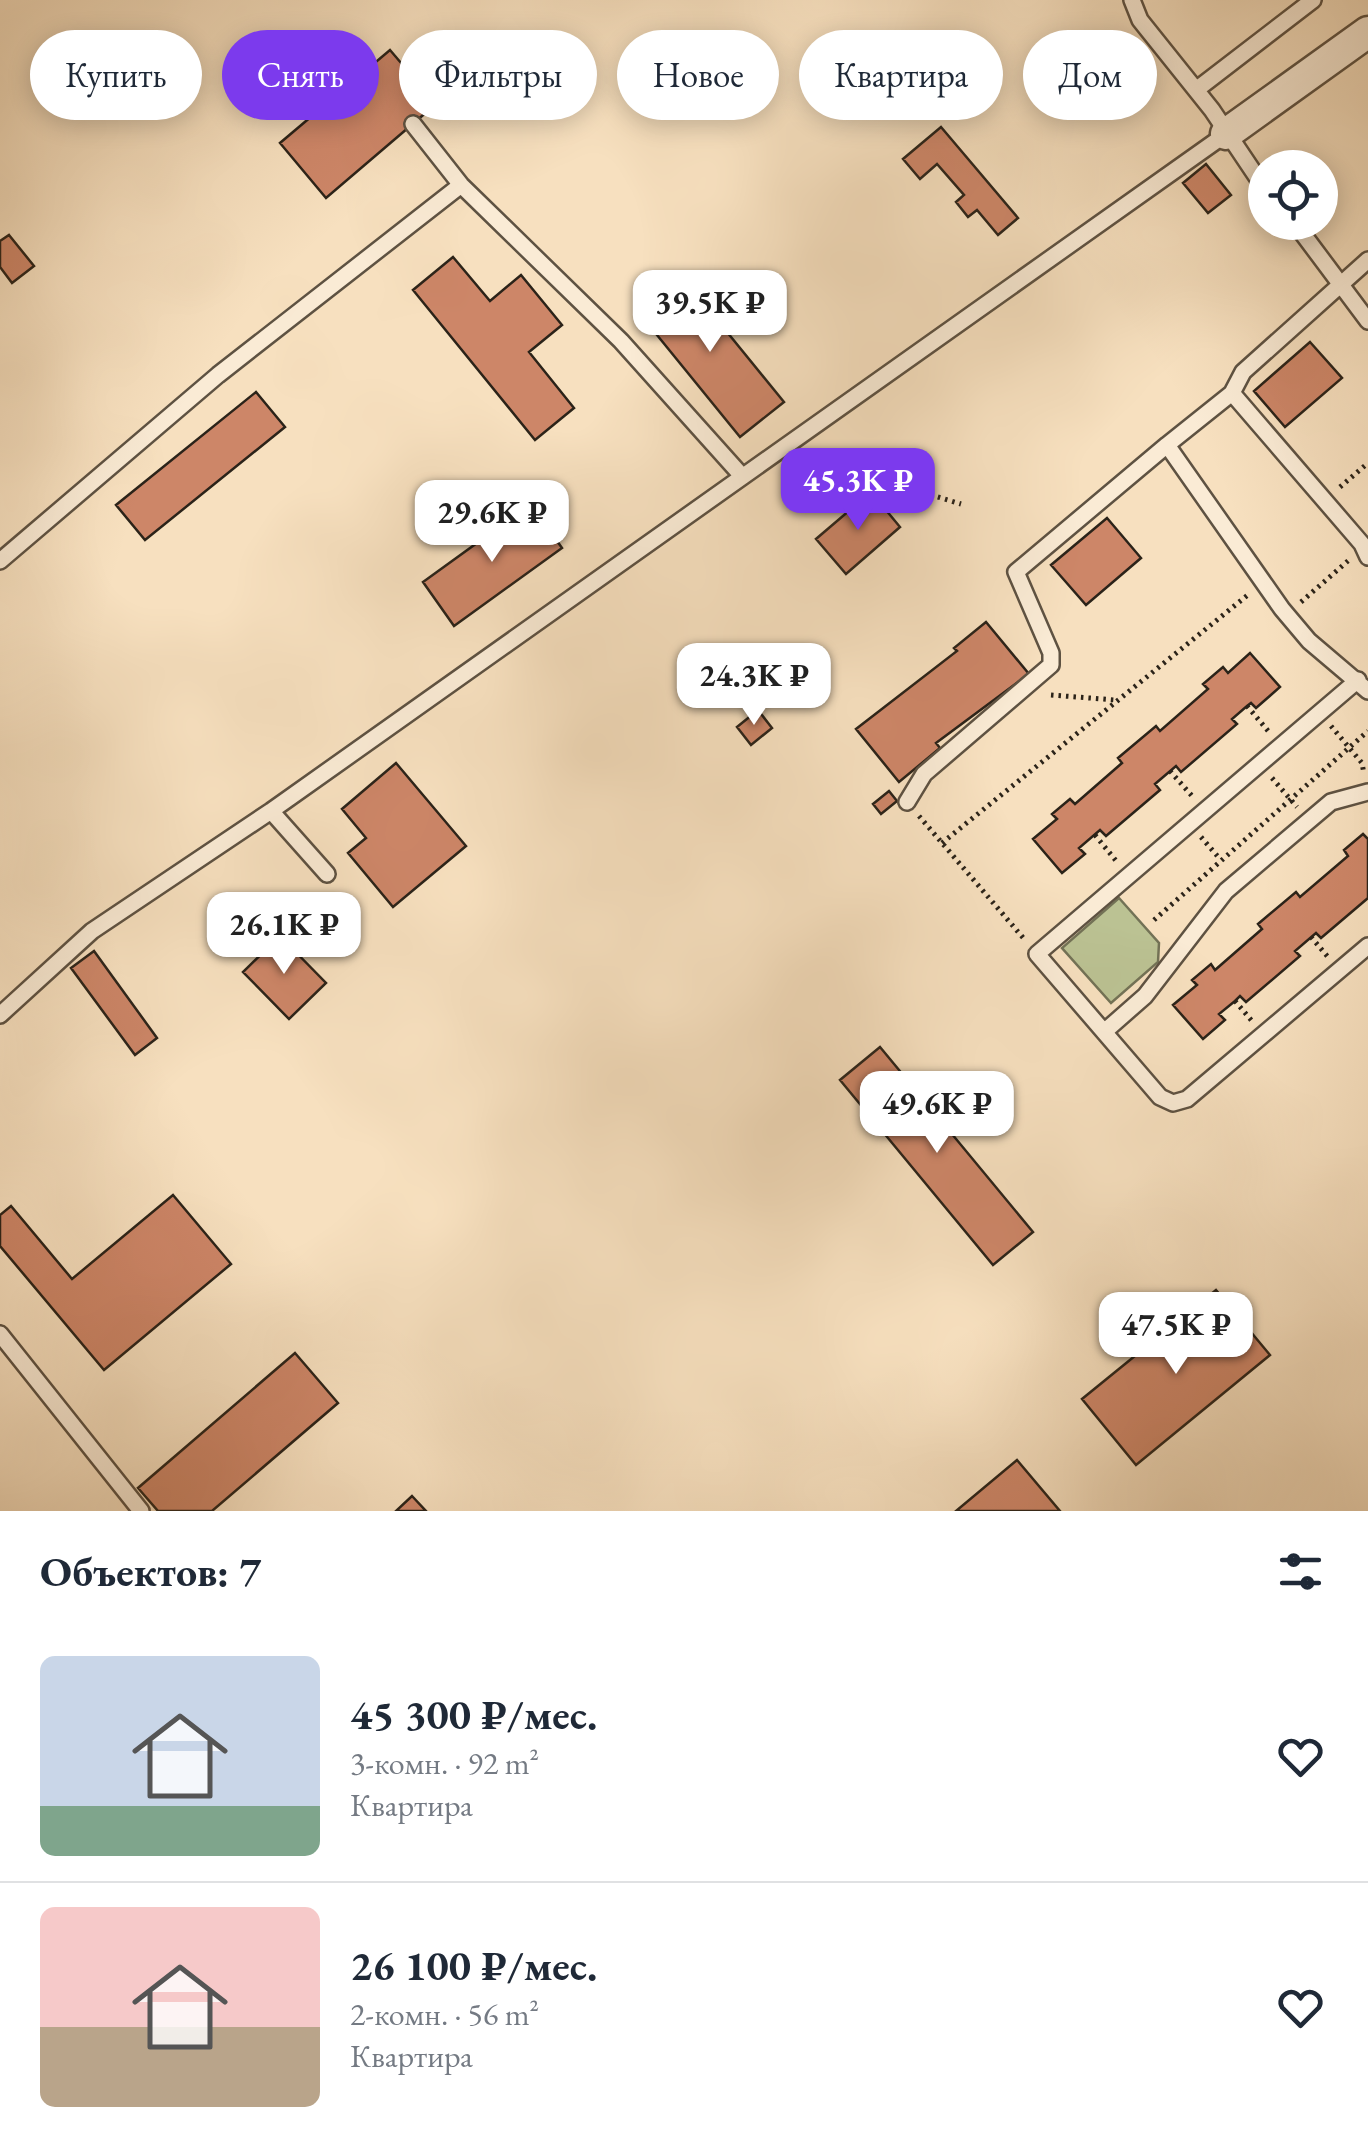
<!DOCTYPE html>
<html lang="ru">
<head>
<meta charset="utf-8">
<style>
	:root { --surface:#fff; --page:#f2f2f3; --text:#1f2937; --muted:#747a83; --line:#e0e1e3; --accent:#7c3aed }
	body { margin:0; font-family:"EB Garamond",serif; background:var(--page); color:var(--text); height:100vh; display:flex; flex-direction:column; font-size:38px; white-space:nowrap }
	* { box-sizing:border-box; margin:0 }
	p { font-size:32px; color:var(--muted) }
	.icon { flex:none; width:55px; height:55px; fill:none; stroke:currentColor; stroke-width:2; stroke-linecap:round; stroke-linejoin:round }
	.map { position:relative; height:1511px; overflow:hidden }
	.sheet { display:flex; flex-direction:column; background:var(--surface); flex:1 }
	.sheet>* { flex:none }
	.banner { position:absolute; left:30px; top:30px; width:1310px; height:90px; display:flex; gap:20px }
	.tools { position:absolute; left:1248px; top:150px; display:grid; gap:20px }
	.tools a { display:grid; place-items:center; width:90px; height:90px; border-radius:50%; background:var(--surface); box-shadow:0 5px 25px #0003; font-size:50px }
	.price { position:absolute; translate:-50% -85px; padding:0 22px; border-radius:20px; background:#fff; color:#222; font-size:32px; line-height:65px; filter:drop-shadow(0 2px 5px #0008) }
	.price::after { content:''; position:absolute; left:50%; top:60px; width:30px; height:22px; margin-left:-15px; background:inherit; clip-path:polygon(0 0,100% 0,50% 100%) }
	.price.selected { background:var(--accent); color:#fff }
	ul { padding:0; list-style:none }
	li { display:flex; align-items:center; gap:30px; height:250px; padding:0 40px }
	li+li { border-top:2px solid var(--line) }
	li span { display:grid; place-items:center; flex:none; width:280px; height:200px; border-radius:15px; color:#555 }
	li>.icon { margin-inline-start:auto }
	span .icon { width:120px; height:120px; fill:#fffc; stroke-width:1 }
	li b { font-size:42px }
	h2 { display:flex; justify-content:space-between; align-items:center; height:120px; padding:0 40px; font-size:42px }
	.pill { padding:0 35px; border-radius:45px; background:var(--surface); box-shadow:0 5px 25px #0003; font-size:35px; line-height:90px }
	.pill.selected { background:var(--accent); color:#fff }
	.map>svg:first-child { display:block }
	.green { fill:#bbc293; stroke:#737256; stroke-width:2.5 }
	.building { fill:#cd8668; stroke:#2b2319; stroke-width:2.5 }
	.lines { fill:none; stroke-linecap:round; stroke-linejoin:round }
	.lane-casing { stroke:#5e5242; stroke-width:20 }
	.street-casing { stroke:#5e5242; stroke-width:35 }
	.path { stroke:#2b2319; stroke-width:5; stroke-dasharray:2.5 5; stroke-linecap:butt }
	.lane { stroke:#faebd5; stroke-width:15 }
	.street { stroke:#faebd5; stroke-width:30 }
</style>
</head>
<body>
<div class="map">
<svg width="1368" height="1511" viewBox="0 0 1368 1511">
	<rect width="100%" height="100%" fill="#f7e0bf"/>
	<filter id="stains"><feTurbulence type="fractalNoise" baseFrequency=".002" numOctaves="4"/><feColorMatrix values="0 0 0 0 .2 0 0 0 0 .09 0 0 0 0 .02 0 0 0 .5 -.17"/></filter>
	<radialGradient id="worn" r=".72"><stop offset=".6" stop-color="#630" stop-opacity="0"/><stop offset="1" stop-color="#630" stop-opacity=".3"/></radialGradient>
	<path class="green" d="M1119,898l40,45 -1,19 -47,41 -49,-55z"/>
	<path class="building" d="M390,50l46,54 -110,94 -46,-55z
		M941,127l77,91 -20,17 -21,-25 -9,7 -12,-15 8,-7 -27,-31 -17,15 -17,-20z
		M1206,164l25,31 -23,18 -25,-30z
		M9,235l25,31 -22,17 -12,-16v-26z
		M453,257l37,44 31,-26 41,50 -33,27 45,56 -39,32 -122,-150z
		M679,273l105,129 -44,35 -105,-129z
		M1310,342l32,36 -57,49 -31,-36z
		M256,392l29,35 -140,113 -29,-35z
		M871,492l29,35 -54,47 -30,-35z
		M531,504l31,44 -108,78 -31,-44z
		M1107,518l34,40 -55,47 -35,-40z
		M986,622l43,52 -93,69 4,5 -41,34 -43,-53 101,-78 -3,-3z
		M1250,653l30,34 -24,21 -5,-5 -4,3 -15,13 5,5 -56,48 -5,-6 -21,18 5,6 -54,46 -6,-6 -21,18 6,6 -23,19 -29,-34 24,-20 -5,-5 18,-15 5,5 47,-41 -4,-5 38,-32 4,5 48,-42 -5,-5 20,-17 5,6z
		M758,710l14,18 -21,17 -14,-18z
		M396,763l70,83 -73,61 -45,-54 18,-15 -24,-29z
		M889,791l8,10 -16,13 -8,-10z
		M1363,834l5,5v59l-47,40 -5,-5 -21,18 5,5 -54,46 -6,-6 -5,5 -16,13 6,6 -22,19 -30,-34 24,-20 -5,-5 19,-16 4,6 47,-41 -4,-5 38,-32 4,5 48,-41 -4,-6z
		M280,936l46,47 -37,36 -46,-47z
		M94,951l63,87 -22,17 -64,-87z
		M880,1047l153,185 -40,33 -153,-185z
		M173,1195l58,69 -127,106 -104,-124v-31l11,-9 61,73z
		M1216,1290l54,65 -134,110 -54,-66z
		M295,1353l43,50 -126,108h-54l-20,-23z
		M1017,1460l43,51h-104z
		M412,1496l14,15h-30z"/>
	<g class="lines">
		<defs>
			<path id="lane" d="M1132,0l8,20 72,90 53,79
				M1196,90l117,-90
				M413,124l48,61 160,156 121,135
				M1294,222l74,99
				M1368,260l-125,112 -11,21 -65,52 115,164 27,32 59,50
				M1232,393l130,151 6,13
				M0,561l218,-186 243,-190
				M1358,680l-321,274 123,143 13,6 14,-4 181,-153
				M907,802l17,-28 127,-109v-12l-35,-81 151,-127
				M271,811l56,63
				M0,1015l92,-84 179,-120 955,-677
				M1104,1032l41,-36 81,-105 105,-89 37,-10
				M0,1334l141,177"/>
			<path id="street" d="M1226,134l142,-102"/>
		</defs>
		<use href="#lane" class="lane-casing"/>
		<use href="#street" class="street-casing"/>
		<path class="path" d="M1340,487l28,-24
			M851,499l24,-21 86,26
			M1301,602l48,-42
			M1051,695l64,5
			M1247,706l22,26
			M1331,726l31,37 2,11
			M1170,771l23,26
			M1272,778l25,29
			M919,816l106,124
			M1095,835l22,27
			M1201,837l19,22
			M942,843l307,-249
			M1154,920l214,-189
			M1311,937l17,20
			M1235,1001l17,20"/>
		<use href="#lane" class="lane"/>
		<use href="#street" class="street"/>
	</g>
	<rect width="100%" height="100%" filter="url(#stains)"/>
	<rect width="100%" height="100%" fill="url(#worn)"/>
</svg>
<div class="tools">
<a><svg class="icon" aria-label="locate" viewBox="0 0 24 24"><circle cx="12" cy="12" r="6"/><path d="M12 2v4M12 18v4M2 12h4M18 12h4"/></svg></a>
</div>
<b class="price" style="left:710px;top:355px">39.5K ₽</b>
<b class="price selected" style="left:858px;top:533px">45.3K ₽</b>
<b class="price" style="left:492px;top:565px">29.6K ₽</b>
<b class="price" style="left:754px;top:728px">24.3K ₽</b>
<b class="price" style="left:284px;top:977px">26.1K ₽</b>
<b class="price" style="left:937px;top:1156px">49.6K ₽</b>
<b class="price" style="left:1176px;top:1377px">47.5K ₽</b>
<div class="banner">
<a class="pill">Купить</a>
<a class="pill selected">Снять</a>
<a class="pill">Фильтры</a>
<a class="pill">Новое</a>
<a class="pill">Квартира</a>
<a class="pill">Дом</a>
</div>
</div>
<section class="sheet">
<h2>Объектов: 7<svg class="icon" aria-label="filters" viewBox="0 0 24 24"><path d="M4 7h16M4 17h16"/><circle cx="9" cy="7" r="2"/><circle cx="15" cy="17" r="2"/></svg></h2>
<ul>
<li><span style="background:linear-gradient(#c9d6e8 75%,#7fa58c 0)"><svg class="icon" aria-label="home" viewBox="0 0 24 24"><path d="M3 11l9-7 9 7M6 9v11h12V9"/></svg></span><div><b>45 300 ₽/мес.</b><p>3-комн. · 92 m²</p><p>Квартира</p></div><svg class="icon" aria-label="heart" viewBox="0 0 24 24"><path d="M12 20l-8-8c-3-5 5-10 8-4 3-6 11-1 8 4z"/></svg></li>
<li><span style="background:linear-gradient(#f6c9c9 60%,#b9a48a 0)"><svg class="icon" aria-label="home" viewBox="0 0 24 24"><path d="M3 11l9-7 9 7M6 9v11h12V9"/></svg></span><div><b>26 100 ₽/мес.</b><p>2-комн. · 56 m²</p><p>Квартира</p></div><svg class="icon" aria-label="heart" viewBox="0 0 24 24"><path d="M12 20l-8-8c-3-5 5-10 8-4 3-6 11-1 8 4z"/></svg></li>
</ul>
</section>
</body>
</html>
